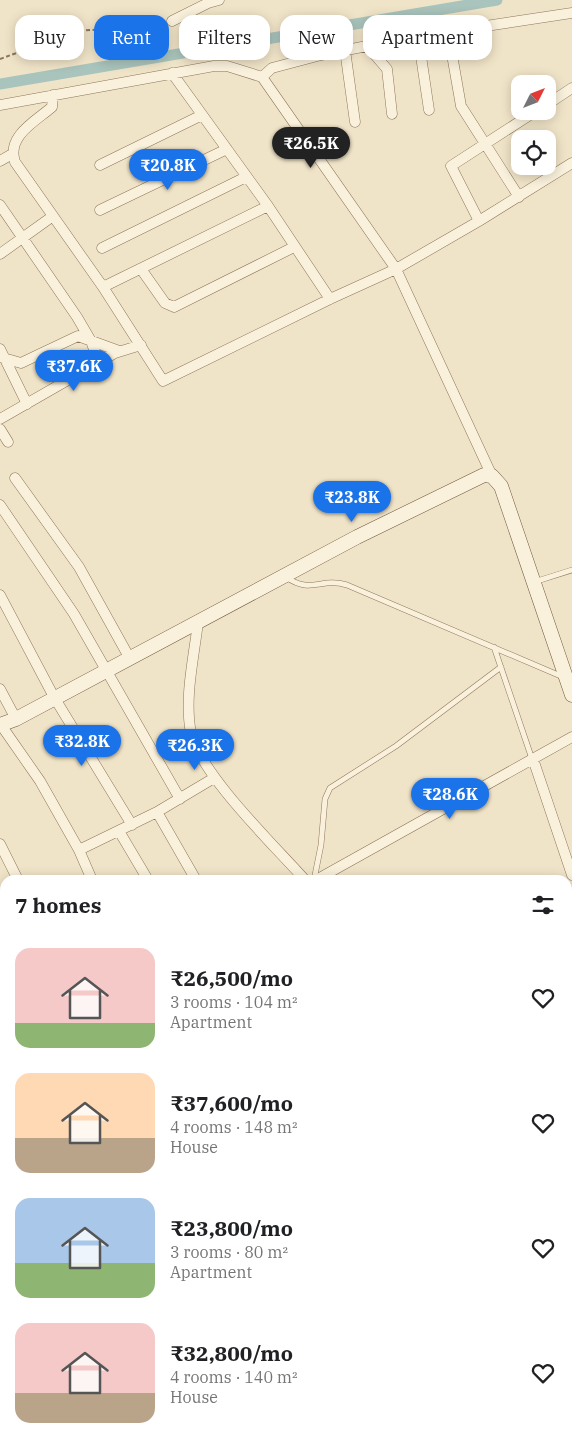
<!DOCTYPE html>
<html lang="en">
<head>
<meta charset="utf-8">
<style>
	:root { --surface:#fff; --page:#f2f2f2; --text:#202124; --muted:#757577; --accent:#1a73e8 }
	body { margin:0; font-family:"IBM Plex Serif",serif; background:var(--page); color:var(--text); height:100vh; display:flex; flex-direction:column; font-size:19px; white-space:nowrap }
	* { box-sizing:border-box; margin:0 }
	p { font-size:16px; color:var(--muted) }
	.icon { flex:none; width:28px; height:28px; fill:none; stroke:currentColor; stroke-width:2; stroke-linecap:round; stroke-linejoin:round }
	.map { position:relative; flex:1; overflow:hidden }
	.side { position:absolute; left:0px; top:875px; width:572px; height:571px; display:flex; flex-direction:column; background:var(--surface); border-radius:15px 15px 0 0; box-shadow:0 2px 12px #0003 }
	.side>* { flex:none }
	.banner { position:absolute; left:15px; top:15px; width:542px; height:45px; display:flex; gap:10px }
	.needle { width:32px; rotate:48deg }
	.buttons { position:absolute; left:511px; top:75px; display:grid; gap:10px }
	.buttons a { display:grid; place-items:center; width:45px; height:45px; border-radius:10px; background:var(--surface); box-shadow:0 2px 12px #0003; font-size:25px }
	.price { position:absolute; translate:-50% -42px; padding:0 11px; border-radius:18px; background:var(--accent); color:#fff; font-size:16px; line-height:32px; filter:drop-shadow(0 1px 2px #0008) }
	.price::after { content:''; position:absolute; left:50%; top:30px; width:15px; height:11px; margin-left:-8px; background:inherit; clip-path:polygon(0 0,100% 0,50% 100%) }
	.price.current { background:#222; color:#fff }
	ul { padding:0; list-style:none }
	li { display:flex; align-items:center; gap:15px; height:125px; padding:0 15px }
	li span { display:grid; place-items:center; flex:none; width:140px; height:100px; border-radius:15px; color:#555 }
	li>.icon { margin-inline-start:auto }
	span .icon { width:60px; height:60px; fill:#fffc; stroke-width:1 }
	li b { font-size:21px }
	h2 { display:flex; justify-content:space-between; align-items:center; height:60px; padding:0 15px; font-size:21px }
	.tag { padding:0 18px; border-radius:15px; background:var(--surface); box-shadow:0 2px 12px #0003; font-size:18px; line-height:45px }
	.tag.current { background:var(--accent); color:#fff }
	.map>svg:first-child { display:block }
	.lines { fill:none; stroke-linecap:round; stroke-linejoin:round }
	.canal { stroke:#a9c4bc; stroke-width:11 }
	.lane-casing { stroke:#8d765c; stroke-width:6 }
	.street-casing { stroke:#8d765c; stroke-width:11 }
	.secondary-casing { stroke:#6f573f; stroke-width:15 }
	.path { stroke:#8d765c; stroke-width:2; stroke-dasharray:4 2.5; stroke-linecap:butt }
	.lane { stroke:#faf1dc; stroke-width:5 }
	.street { stroke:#faf1dc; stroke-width:10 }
	.secondary { stroke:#faf1dc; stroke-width:14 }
</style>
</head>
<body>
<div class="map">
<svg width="572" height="1446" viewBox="0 0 572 1446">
	<rect width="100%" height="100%" fill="#f0e4c8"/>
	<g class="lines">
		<path class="canal" d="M0,84l497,-84"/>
		<defs>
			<path id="lane" d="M286,577c26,18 34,0 61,8l216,92
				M534,582l38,-12
				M494,647l38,112
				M314,880l7,-35 4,-46 5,-11 66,-42 105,-79"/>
			<path id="street" d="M172,21l36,-18 11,-3
				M448,32l13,74 58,91
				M418,36l11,74
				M367,46l20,23 5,45
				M345,50l10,72
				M172,73l96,133 62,93
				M262,77l10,-9 49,-13 92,-18 159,-24
				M53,95l-1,12c-16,14 -46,29 -37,55l88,125 60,94 167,-82 66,-30 83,-48 93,-58
				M548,104l24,-16
				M0,105l214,-39h13l35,11 134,192 96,207
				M0,161l12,-7
				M100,165l102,-50
				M0,205l77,112 14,24 8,22
				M100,210l127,-61
				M479,221l-28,-55 85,-55
				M102,248l144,-71
				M0,254l53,-38
				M141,269l24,34 9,4 120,-60
				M103,287l165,-81
				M0,349l27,55
				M0,357l21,6 57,-27 41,15
				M0,419l115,-66 26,-8
				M0,429l8,13
				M15,478l64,89 50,90
				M0,505l74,109 106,185
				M0,595l54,102 78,128
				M198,622c-4,35 -14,76 -7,111 10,42 83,112 114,147
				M0,689l16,30
				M1,725l39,56 39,69 13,30
				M533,759l39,116
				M157,812l39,68
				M119,831l29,49
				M0,844l18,36
				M79,850l78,-38 57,-34
				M316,880l256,-143
				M568,912l4,-3
				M0,932l5,-3
				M0,961l5,8
				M568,983l4,-2
				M568,1056l4,-3
				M0,1070l5,-3
				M0,1104l5,8
				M0,1129l5,-3
				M568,1168l4,-3
				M0,1173l5,-5
				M0,1217l5,9
				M568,1243l4,-2
				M0,1254l5,-4
				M0,1311l5,8
				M568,1323l4,-3
				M568,1330l4,9
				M0,1389l5,-3
				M568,1428l4,10
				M24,1441l3,5
				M134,1441l2,5
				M187,1441l2,5
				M239,1441l3,5
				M451,1445l7,-4
				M0,1446l8,-5
				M109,1446l8,-5
				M268,1446l8,-5
				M362,1446l8,-5
				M552,1446l7,-5"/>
			<path id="secondary" d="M0,725l16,-6 341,-182 127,-62 8,1 9,10 71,209"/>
		</defs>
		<use href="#lane" class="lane-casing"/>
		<use href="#street" class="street-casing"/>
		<use href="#secondary" class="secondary-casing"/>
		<path class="path" d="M0,59l77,-28 85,-6"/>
		<use href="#lane" class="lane"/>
		<use href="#street" class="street"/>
		<use href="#secondary" class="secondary"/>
	</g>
</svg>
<div class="buttons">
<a><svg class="needle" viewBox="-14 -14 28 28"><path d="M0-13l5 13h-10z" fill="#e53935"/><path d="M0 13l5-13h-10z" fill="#757577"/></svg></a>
<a><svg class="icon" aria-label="locate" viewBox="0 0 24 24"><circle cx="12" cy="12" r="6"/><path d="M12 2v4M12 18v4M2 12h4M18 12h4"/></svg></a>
</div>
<b class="price current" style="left:311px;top:169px">₹26.5K</b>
<b class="price" style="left:168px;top:191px">₹20.8K</b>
<b class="price" style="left:74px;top:392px">₹37.6K</b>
<b class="price" style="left:352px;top:523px">₹23.8K</b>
<b class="price" style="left:82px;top:767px">₹32.8K</b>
<b class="price" style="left:195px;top:771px">₹26.3K</b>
<b class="price" style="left:450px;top:820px">₹28.6K</b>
<div class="banner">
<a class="tag">Buy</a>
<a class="tag current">Rent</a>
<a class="tag">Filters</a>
<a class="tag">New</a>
<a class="tag">Apartment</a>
</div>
<section class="side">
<h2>7 homes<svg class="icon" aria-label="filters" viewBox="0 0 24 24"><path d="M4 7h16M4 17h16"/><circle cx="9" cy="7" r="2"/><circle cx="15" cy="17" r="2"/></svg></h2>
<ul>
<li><span style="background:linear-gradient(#f6c9c9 75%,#8fb573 0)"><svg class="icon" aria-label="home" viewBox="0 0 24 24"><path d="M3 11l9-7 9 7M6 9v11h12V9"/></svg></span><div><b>₹26,500/mo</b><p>3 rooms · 104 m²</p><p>Apartment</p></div><svg class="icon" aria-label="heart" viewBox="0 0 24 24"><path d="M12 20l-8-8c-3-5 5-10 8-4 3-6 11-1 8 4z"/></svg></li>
<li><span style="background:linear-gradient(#ffd9b3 65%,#b9a48a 0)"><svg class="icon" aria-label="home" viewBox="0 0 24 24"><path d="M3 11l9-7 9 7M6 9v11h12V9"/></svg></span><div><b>₹37,600/mo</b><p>4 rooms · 148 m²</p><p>House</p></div><svg class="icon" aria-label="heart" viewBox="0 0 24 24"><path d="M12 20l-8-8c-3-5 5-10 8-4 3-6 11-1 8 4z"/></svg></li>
<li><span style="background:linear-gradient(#a9c7e8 65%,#8fb573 0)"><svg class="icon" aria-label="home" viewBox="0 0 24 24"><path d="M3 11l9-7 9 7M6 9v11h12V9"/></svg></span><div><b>₹23,800/mo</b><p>3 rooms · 80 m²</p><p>Apartment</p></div><svg class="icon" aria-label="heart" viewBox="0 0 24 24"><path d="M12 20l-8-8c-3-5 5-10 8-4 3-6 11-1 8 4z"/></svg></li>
<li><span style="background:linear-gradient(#f6c9c9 70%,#b9a48a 0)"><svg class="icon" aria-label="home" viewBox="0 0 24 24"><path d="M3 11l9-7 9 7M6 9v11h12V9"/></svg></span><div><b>₹32,800/mo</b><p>4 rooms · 140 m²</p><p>House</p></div><svg class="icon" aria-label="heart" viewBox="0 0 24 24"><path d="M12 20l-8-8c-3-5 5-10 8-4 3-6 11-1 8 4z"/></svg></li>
</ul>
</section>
</div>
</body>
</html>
